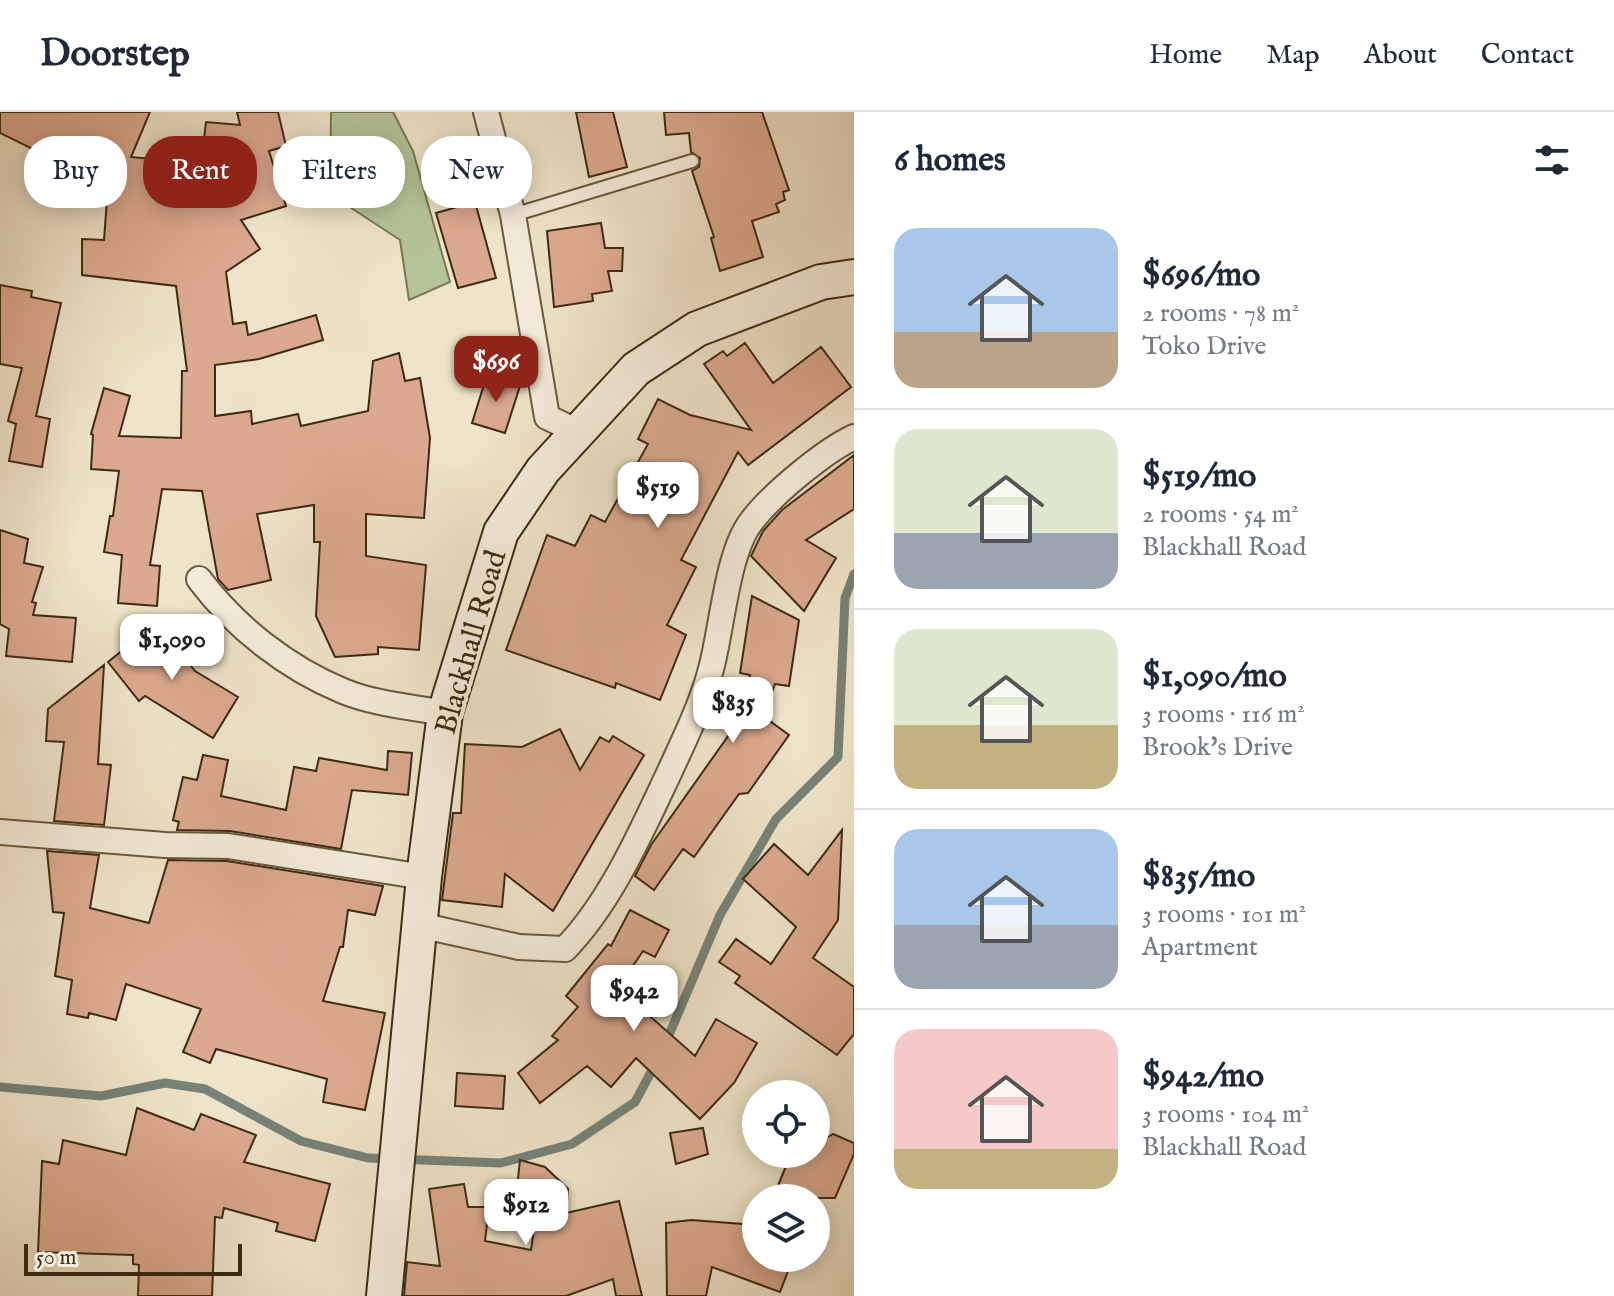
<!DOCTYPE html>
<html lang="en">
<head>
<meta charset="utf-8">
<style>
	:root { --surface:#fff; --page:#f6f6f7; --text:#1f2937; --muted:#747a83; --line:#e0e1e3; --accent:#8f2418 }
	body { margin:0; font-family:"IM FELL English",serif; background:var(--page); color:var(--text); height:100vh; display:flex; flex-direction:column; font-size:30px; white-space:nowrap }
	* { box-sizing:border-box; margin:0 }
	p { font-size:26px; color:var(--muted) }
	.icon { flex:none; width:44px; height:44px; fill:none; stroke:currentColor; stroke-width:2; stroke-linecap:round; stroke-linejoin:round }
	.map { position:relative; flex:1; overflow:hidden }
	.details { display:flex; flex-direction:column; background:var(--surface); width:760px }
	.details>* { flex:none }
	.hud { position:absolute; left:24px; top:24px; width:710px; height:72px; display:flex; gap:16px }
	.fabs { position:absolute; left:742px; top:968px; display:grid; gap:16px }
	.fabs a { display:grid; place-items:center; width:88px; height:88px; border-radius:50%; background:var(--surface); box-shadow:0 4px 20px #0003; font-size:40px }
	.scale { position:absolute; left:24px; bottom:20px; width:218px; box-sizing:border-box; padding-left:8px; border:4px solid #3e2b10; border-top:0; font-size:22px; line-height:28px; white-space:nowrap; color:#3e2b10; -webkit-text-stroke:6px #f5eddc; paint-order:stroke }
	.price { position:absolute; translate:-50% -68px; padding:0 18px; border-radius:16px; background:#fff; color:#222; font-size:26px; line-height:52px; filter:drop-shadow(0 2px 4px #0008) }
	.price::after { content:''; position:absolute; left:50%; top:48px; width:24px; height:18px; margin-left:-12px; background:inherit; clip-path:polygon(0 0,100% 0,50% 100%) }
	.price.current { background:var(--accent); color:#fff }
	ul { padding:0; list-style:none }
	li { display:flex; align-items:center; gap:24px; height:200px; padding:0 40px }
	li+li { border-top:2px solid var(--line) }
	li span { display:grid; place-items:center; flex:none; width:224px; height:160px; border-radius:24px; color:#555 }
	li>.icon { margin-inline-start:auto }
	span .icon { width:96px; height:96px; fill:#fffc; stroke-width:1 }
	li b { font-size:34px }
	h2 { display:flex; justify-content:space-between; align-items:center; height:96px; padding:0 40px; font-size:34px }
	.pill { padding:0 28px; border-radius:32px; background:var(--surface); box-shadow:0 4px 20px #0003; font-size:28px; line-height:72px }
	.pill.current { background:var(--accent); color:#fff }
	header { display:flex; align-items:center; gap:48px; box-sizing:border-box; height:112px; padding:0 40px; background:var(--surface); border-bottom:2px solid var(--line) }
	header strong { font-size:38px }
	nav { display:flex; gap:44px; margin-inline-start:auto; font-size:28px }
	main { display:flex; flex:1; min-height:0 }
	.map>svg:first-child { display:block }
	.green { fill:#b6c599; stroke:#7a7854; stroke-width:2 }
	.lines { fill:none; stroke-linecap:round; stroke-linejoin:round }
	.stream { stroke:#768378; stroke-width:9 }
	.building { fill:#dba98f; stroke:#3e2b10; stroke-width:2 }
	.lane-casing { stroke:#6a593e; stroke-width:16 }
	.street-casing { stroke:#6a593e; stroke-width:28 }
	.secondary-casing { stroke:#3e2b10; stroke-width:38 }
	.lane { stroke:#f5eddc; stroke-width:12 }
	.street { stroke:#f5eddc; stroke-width:24 }
	.secondary { stroke:#f5eddc; stroke-width:34 }
	.labels { text-anchor:middle; stroke-width:8; stroke-linejoin:round; paint-order:stroke }
	.street-label { font-size:30px; fill:#3e2b10; stroke:#f5eddc }
</style>
</head>
<body>
<header>
<strong>Doorstep</strong>
<nav><a>Home</a><a>Map</a><a>About</a><a>Contact</a></nav>
</header>
<main>
<div class="map">
<svg width="854" height="1184" viewBox="0 0 854 1184">
	<rect width="100%" height="100%" fill="#efe4c9"/>
	<filter id="stains"><feTurbulence type="fractalNoise" baseFrequency=".0025" numOctaves="4"/><feColorMatrix values="0 0 0 0 .2 0 0 0 0 .09 0 0 0 0 .02 0 0 0 .5 -.17"/></filter>
	<radialGradient id="worn" r=".72"><stop offset=".6" stop-color="#630" stop-opacity="0"/><stop offset="1" stop-color="#630" stop-opacity=".3"/></radialGradient>
	<path class="green" d="M331,0h62l20,39 37,131 -41,18 -9,-60 -70,-46z"/>
	<g class="lines">
		<path class="stream" d="M666,930l54,-127 56,-96 62,-62 7,-159 9,-24
			M0,975l101,9 64,-13 40,6 96,52 67,17 133,5 71,-19 63,-42 21,-39"/>
	</g>
	<path class="building" d="M0,0h150l-19,45 70,7 5,-42 34,3 -3,-13h41l8,34 -17,5 17,55 -45,14 19,29 -34,23 7,52 13,-2 2,13 68,-20 7,25 -64,19 -44,6v51l36,-5 1,13 46,-10 3,12 67,-15 5,-50 26,-8 6,28 15,-3 10,60 -6,80 -58,-4v42l60,9 -7,85 -41,-3v7l-43,3 -19,-41 4,-74h-6v-37l-57,9 14,66 -43,10 -10,-11 -16,-88 -40,-2 -12,76 10,1 -3,40 -39,-3 4,-48 -18,-3 6,-36h3l6,-45 -28,-2 2,-34 -2,-1 13,-46 26,8 -11,40 62,2 1,-67h5l-11,-85 -94,-11v-36l22,1 4,-54 -108,-53z
		M576,0h37l14,55 -38,10z
		M664,0h98l27,78 -6,2 2,8 -9,4 3,8 -27,9 11,36 -43,14 -9,-33 3,-1 -22,-66 7,-4 1,-9 -9,-6 -2,-19 -23,2z
		M475,90l21,76 -38,10 -22,-75z
		M601,111l4,25h18l-1,23h-14l4,20 -20,3 1,7 -39,6 -7,-76z
		M0,173l32,6 -1,6 30,6 -25,113 14,3 -8,48 -33,-6 7,-37 -8,-3 14,-53 -22,-4z
		M745,231l28,40 48,-36 30,40 -103,78 -10,-13 -57,108 15,7 -29,58 19,10 -26,65 -44,-17 -1,5 -109,-38 41,-115 28,11 16,-31 14,7 43,-78 -10,-5 20,-40 32,16 61,15 -47,-66 19,-13 4,5z
		M487,263l33,11 -15,47 -33,-10z
		M854,343v54l-48,31 30,18 -32,53 -53,-55 12,-25 19,-21z
		M0,418l28,9 -4,24 19,4 -11,35 4,1 -3,12 43,3 -4,44 -66,-6 3,-27 -9,-5z
		M752,484l47,24 -10,66 -14,-2 -12,32 26,19 -41,58 -9,1 -45,63 -11,-8 -29,41 -19,-14 16,-31 92,-130 7,-40 -10,-2z
		M157,511l38,48 43,26 -25,41 -68,-42 -6,5 -31,-39z
		M104,553l-6,99 13,1 -7,60 -50,-4 10,-79 -18,-1 2,-32z
		M560,617l20,41 20,-33 9,5 4,-6 31,19 -91,156 -48,-37 -3,33 -60,-7 11,-87h8l4,-69 57,3z
		M388,639l24,2 -4,42 -56,-5 -11,59 -111,-18 -53,-1 2,-8 -6,-2 10,-43 14,3 6,-25 25,5 -7,36 65,14 8,-43 22,4 3,-13 68,12z
		M842,718l-4,90 -25,38 41,29v47l-17,21 -102,-72 5,-7 -21,-14 17,-23 35,25 25,-37 -53,-48 31,-35 34,31z
		M47,739l52,4 -9,53 59,15 19,-63 59,1 156,25 -8,29 -27,-5 -5,37h-3l-17,54 62,12 -20,97 -42,-8 4,-23 -111,-30 -6,14 -27,-11 18,-43 -75,-25 -10,36 -27,-7 -1,5 -21,-4 5,-34 -17,-4 9,-63 -11,-1z
		M630,798l39,20 -14,27 -12,-6 -25,37 77,68 21,-37 41,24 -23,40 -34,36 -64,-61 -25,29 -24,-21 -47,37 -22,-30 40,-33 -6,-4 26,-29 -12,-11 42,-52 3,2z
		M457,961l48,3 -2,33 -48,-3z
		M137,996l57,22 7,-16 55,21 -12,27 86,22 -15,57 -39,-10 2,-8 -54,-15 -2,10 -7,-1 -3,79h-74l1,-31 -6,-1v-9l-95,-3 4,-91 17,3 4,-24 63,15z
		M703,1016l5,26 -32,10 -6,-31z
		M833,1022l21,9v11l-19,44h-62l15,-37 12,-7h16v-10z
		M520,1048l25,7 23,22 -2,24 53,-12 23,95h-26l-3,-17 -47,17h-162l3,-34 33,4 -11,-77 35,-5 4,23h21l-4,34 46,9 7,-49 -22,-4z
		M691,1108l65,5v33h37l-13,34 -68,-25 -6,29h-39l-1,-73z"/>
	<g class="lines">
		<defs>
			<path id="lane" d="M513,103l179,-54"/>
			<path id="street" d="M486,0l27,103 34,202 31,15
				M199,467c36,48 88,89 144,112 31,13 69,16 102,22
				M0,720l165,13 63,1 196,31
				M419,813l100,22 46,2c46,-47 77,-119 105,-178 15,-33 32,-67 41,-102 11,-40 16,-116 40,-147 20,-27 73,-71 103,-85"/>
			<path id="secondary" d="M384,1184l40,-419 21,-164 56,-181 42,-62 93,-101 61,-40 124,-47 33,-5"/>
		</defs>
		<use href="#lane" class="lane-casing"/>
		<use href="#street" class="street-casing"/>
		<use href="#secondary" class="secondary-casing"/>
		<use href="#lane" class="lane"/>
		<use href="#street" class="street"/>
		<use href="#secondary" class="secondary"/>
	</g>
	<g class="labels">
		<g class="street-label">
			<text transform="translate(470 530) rotate(-74)" y="10">Blackhall Road</text>
		</g>
	</g>
	<rect width="100%" height="100%" filter="url(#stains)"/>
	<rect width="100%" height="100%" fill="url(#worn)"/>
</svg>
<div class="fabs">
<a><svg class="icon" aria-label="locate" viewBox="0 0 24 24"><circle cx="12" cy="12" r="6"/><path d="M12 2v4M12 18v4M2 12h4M18 12h4"/></svg></a>
<a><svg class="icon" aria-label="layers" viewBox="0 0 24 24"><path d="M12 4l9 5-9 5-9-5zM3 14l9 5 9-5"/></svg></a>
</div>
<div class="scale">50 m</div>
<b class="price current" style="left:496px;top:292px">$696</b>
<b class="price" style="left:658px;top:418px">$519</b>
<b class="price" style="left:172px;top:570px">$1,090</b>
<b class="price" style="left:733px;top:633px">$835</b>
<b class="price" style="left:634px;top:921px">$942</b>
<b class="price" style="left:526px;top:1135px">$912</b>
<div class="hud">
<a class="pill">Buy</a>
<a class="pill current">Rent</a>
<a class="pill">Filters</a>
<a class="pill">New</a>
</div>
</div>
<section class="details">
<h2>6 homes<svg class="icon" aria-label="filters" viewBox="0 0 24 24"><path d="M4 7h16M4 17h16"/><circle cx="9" cy="7" r="2"/><circle cx="15" cy="17" r="2"/></svg></h2>
<ul>
<li><span style="background:linear-gradient(#a9c7e8 65%,#b9a48a 0)"><svg class="icon" aria-label="home" viewBox="0 0 24 24"><path d="M3 11l9-7 9 7M6 9v11h12V9"/></svg></span><div><b>$696/mo</b><p>2 rooms · 78 m²</p><p>Toko Drive</p></div></li>
<li><span style="background:linear-gradient(#dfe7d0 65%,#9aa5b1 0)"><svg class="icon" aria-label="home" viewBox="0 0 24 24"><path d="M3 11l9-7 9 7M6 9v11h12V9"/></svg></span><div><b>$519/mo</b><p>2 rooms · 54 m²</p><p>Blackhall Road</p></div></li>
<li><span style="background:linear-gradient(#dfe7d0 60%,#c2b280 0)"><svg class="icon" aria-label="home" viewBox="0 0 24 24"><path d="M3 11l9-7 9 7M6 9v11h12V9"/></svg></span><div><b>$1,090/mo</b><p>3 rooms · 116 m²</p><p>Brook's Drive</p></div></li>
<li><span style="background:linear-gradient(#a9c7e8 60%,#9aa5b1 0)"><svg class="icon" aria-label="home" viewBox="0 0 24 24"><path d="M3 11l9-7 9 7M6 9v11h12V9"/></svg></span><div><b>$835/mo</b><p>3 rooms · 101 m²</p><p>Apartment</p></div></li>
<li><span style="background:linear-gradient(#f6c9c9 75%,#c2b280 0)"><svg class="icon" aria-label="home" viewBox="0 0 24 24"><path d="M3 11l9-7 9 7M6 9v11h12V9"/></svg></span><div><b>$942/mo</b><p>3 rooms · 104 m²</p><p>Blackhall Road</p></div></li>
</ul>
</section>
</main>
</body>
</html>
